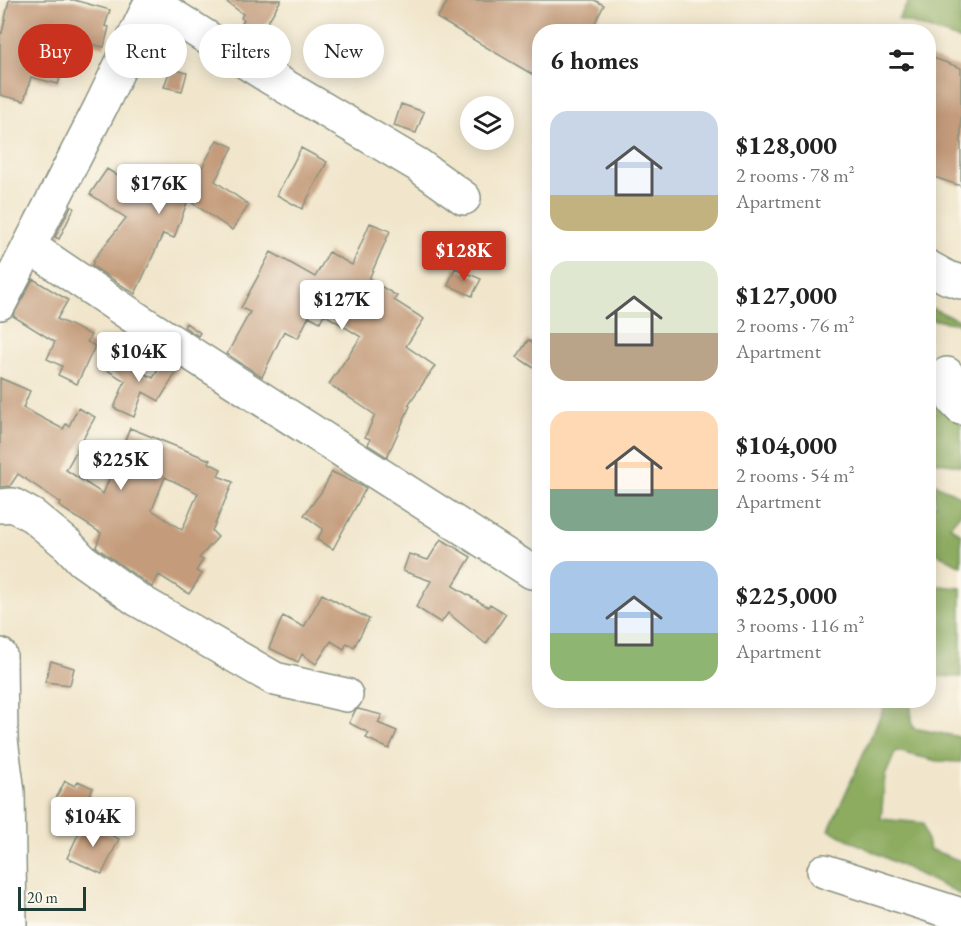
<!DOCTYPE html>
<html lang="en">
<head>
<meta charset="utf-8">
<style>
	:root { --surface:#fff; --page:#f6f6f6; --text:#222; --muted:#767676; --accent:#c8321e }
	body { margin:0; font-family:"EB Garamond",serif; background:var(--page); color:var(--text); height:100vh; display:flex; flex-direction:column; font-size:22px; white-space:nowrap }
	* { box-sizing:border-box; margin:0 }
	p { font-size:20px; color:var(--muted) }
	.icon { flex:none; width:33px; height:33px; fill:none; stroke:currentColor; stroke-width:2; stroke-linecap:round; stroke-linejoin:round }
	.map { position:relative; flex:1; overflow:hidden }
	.panel { position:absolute; left:532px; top:24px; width:404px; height:684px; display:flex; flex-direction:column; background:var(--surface); border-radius:24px; box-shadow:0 3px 15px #0003 }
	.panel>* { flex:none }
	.guide { position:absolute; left:18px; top:24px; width:424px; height:54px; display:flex; gap:12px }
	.tools { position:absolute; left:460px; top:96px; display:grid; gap:12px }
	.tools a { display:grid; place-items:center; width:54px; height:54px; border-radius:50%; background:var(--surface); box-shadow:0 3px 15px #0003; font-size:30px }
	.scale { position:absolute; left:18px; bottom:15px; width:68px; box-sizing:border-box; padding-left:6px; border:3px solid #1f3d34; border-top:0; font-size:16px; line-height:21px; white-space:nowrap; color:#1f3d34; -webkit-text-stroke:4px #fbf7ec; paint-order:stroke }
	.price { position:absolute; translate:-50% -51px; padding:0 14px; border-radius:6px; background:#fff; color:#222; font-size:20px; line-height:39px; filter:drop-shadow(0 2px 3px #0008) }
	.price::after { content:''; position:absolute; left:50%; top:36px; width:18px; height:14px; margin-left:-9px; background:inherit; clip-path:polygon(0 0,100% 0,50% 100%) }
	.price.current { background:var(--accent); color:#fff }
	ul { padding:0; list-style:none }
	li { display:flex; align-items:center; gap:18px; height:150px; padding:0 18px }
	li span { display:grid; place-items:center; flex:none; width:168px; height:120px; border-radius:18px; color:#555 }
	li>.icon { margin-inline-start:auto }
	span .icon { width:72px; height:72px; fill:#fffc; stroke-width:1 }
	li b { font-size:26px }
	h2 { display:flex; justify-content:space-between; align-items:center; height:72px; padding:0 18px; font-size:26px }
	.tag { padding:0 21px; border-radius:27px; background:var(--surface); box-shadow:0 3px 15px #0003; font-size:21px; line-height:54px }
	.tag.current { background:var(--accent); color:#fff }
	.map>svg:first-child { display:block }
	.forest { fill:#8dac60; stroke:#56744a; stroke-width:1.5 }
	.building { fill:#c49c7c; fill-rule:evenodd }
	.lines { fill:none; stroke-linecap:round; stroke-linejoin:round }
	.minor-casing { stroke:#889280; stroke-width:36 }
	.minor { stroke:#fff; stroke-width:33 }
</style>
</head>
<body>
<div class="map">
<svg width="961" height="926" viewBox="0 0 961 926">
	<rect width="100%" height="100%" fill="#fbf7ec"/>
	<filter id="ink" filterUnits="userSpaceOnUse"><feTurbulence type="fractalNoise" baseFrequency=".0167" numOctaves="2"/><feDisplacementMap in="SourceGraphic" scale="12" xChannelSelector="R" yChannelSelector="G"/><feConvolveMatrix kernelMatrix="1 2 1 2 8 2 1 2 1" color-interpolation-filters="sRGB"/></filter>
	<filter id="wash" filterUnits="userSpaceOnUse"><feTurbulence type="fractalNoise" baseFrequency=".008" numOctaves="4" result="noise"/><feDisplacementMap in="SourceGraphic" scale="24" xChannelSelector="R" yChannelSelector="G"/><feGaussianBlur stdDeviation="1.35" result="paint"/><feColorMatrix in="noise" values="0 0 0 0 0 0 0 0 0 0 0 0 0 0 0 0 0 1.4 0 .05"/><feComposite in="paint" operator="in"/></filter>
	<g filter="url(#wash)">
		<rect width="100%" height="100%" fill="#f1e6cc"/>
		<path class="forest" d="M910,0h51v40l-63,-21z
			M929,307l32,14v3l-32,-5z
			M928,406h7l26,9v51l-32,-6z
			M932,482l29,15v16l-11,13 11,8v32l-32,-17v-44h7z
			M929,585l32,3v89l-32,-1z
			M887,701h23l3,27 48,9v25l-24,-1 -41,-10 -11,25 -4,43 42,4 6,26 32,12v34l-132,-65z"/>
		<g id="blocks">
			<path class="building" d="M9,0h65l36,10 -5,16 4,1 -5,20 -22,-5 -6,19 -9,-3 -9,26 -27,-7 -7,24 -24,-6v-63l2,1z
				M224,0h57l-21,35 -18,-12 2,-3 -3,-2 2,-4z
				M449,0h145l10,5 -14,27h-50v47l-103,-61z
				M928,56l33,12v118l-33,-11z
				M173,69l14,4 -5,18 -18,-4 4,-12z
				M401,104l23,8 -8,21 -22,-7z
				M217,140l16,7 -18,34 34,24 -17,25 -44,-30 -14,38 -11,-4 -28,60 -43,-28 2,-7 32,-41 -36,-24 17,-25 36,23 7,-21 42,15z
				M301,148l26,14 -25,47 -25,-14z
				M71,206l3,2 -15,31 -4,-2z
				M370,223l20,8 -21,48 28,17 -3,4 30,19 -18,27 29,20 -27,39 2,1 -23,51 -19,-12 2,-6 -5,-2 10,-22 -46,-31 32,-47 -37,-23 -4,8 -11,-6 -11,22 -14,-7 -22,46 -35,-23 23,-42 -9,-4 30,-56 44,25 14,-25 23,13z
				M455,268l26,11 -9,17 -24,-11z
				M33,279l35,21 -11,19 34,16 -4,7 8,4 -18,38 -19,-9 4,-9 -15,-7 8,-17 -42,-26z
				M186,323l14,10 -2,3 -14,-9z
				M528,340l12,8v24l-23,-15z
				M109,355l44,23 12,-19 14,9 -20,33 -16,-9 -9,25 -20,-9 11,-27 -23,-14z
				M0,378l30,13 -7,17 40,21 3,-5 3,2 9,-18 17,9 -29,53 37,24 27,-66 80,32 -1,3 12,6 -3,7 15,6 -21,49 6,6 -19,21 4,2 -7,11 6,3 -13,20 -30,-19 -7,12 -4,-3 -52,-37 5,-14 -42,-27 2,-3 -43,-29 -8,12 -10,1zM165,477l33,16 -16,37 -30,-20z
				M332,472l34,16 -33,61 -16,-9 6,-11 -19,-14 18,-24z
				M441,539l30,18 -18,29 35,21 2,-3 16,10 -20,30 -38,-31 -7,10 -25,-16 15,-26 -28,-10 6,-17 19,6z
				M322,594l47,25 -15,28 -7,-4 -3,6 -13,-8 -15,23 -14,-10 -4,8 -29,-14 14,-32 21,11z
				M51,661l23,7 -4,17 -25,-3z
				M358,709l24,6 -4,8 19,8 -8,18 -23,-11 3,-5 -20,-10 6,-12z
				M65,781l10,5 3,-5 15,7 -13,26 -26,-12z
				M84,822l35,17 -17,35 -35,-16z"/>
		</g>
	</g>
	<g filter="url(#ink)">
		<use href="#blocks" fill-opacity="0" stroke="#889280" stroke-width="1.5"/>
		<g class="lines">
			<defs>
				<path id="minor" d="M151,2l120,76 147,87 46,33
					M29,246l111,75 392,251
					M928,267l20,11 13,4
					M0,303l100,-195 52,-108
					M947,374l7,27 7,7
					M0,506l13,-1 20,11 35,29 14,15 56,40 137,79 71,16
					M0,655l1,85 7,52 2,134
					M824,871l137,44"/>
			</defs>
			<use href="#minor" class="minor-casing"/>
			<use href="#minor" class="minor"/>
		</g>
	</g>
</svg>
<div class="tools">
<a><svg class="icon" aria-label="layers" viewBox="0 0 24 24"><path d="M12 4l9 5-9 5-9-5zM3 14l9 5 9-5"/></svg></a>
</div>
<div class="scale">20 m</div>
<b class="price" style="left:159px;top:215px">$176K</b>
<b class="price current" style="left:464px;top:282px">$128K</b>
<b class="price" style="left:342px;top:331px">$127K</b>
<b class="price" style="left:139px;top:383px">$104K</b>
<b class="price" style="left:121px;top:491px">$225K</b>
<b class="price" style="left:93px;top:848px">$104K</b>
<div class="guide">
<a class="tag current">Buy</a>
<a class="tag">Rent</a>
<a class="tag">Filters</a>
<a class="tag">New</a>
</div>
<section class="panel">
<h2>6 homes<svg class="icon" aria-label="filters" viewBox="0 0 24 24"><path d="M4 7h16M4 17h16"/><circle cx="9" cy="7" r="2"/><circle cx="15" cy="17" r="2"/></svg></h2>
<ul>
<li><span style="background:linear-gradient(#c9d6e8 70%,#c2b280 0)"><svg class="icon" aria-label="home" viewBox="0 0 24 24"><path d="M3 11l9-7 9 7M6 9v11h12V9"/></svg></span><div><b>$128,000</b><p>2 rooms · 78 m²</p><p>Apartment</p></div></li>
<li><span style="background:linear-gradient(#dfe7d0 60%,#b9a48a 0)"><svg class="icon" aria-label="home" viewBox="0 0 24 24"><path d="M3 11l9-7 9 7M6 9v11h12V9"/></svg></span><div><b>$127,000</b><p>2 rooms · 76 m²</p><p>Apartment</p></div></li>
<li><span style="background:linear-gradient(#ffd9b3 65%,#7fa58c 0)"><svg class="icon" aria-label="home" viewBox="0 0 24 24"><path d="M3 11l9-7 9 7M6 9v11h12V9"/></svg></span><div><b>$104,000</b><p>2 rooms · 54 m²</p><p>Apartment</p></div></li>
<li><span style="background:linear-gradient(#a9c7e8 60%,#8fb573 0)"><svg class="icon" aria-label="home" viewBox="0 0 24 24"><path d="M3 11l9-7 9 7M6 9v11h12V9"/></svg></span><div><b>$225,000</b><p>3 rooms · 116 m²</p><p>Apartment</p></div></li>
</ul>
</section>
</div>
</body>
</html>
